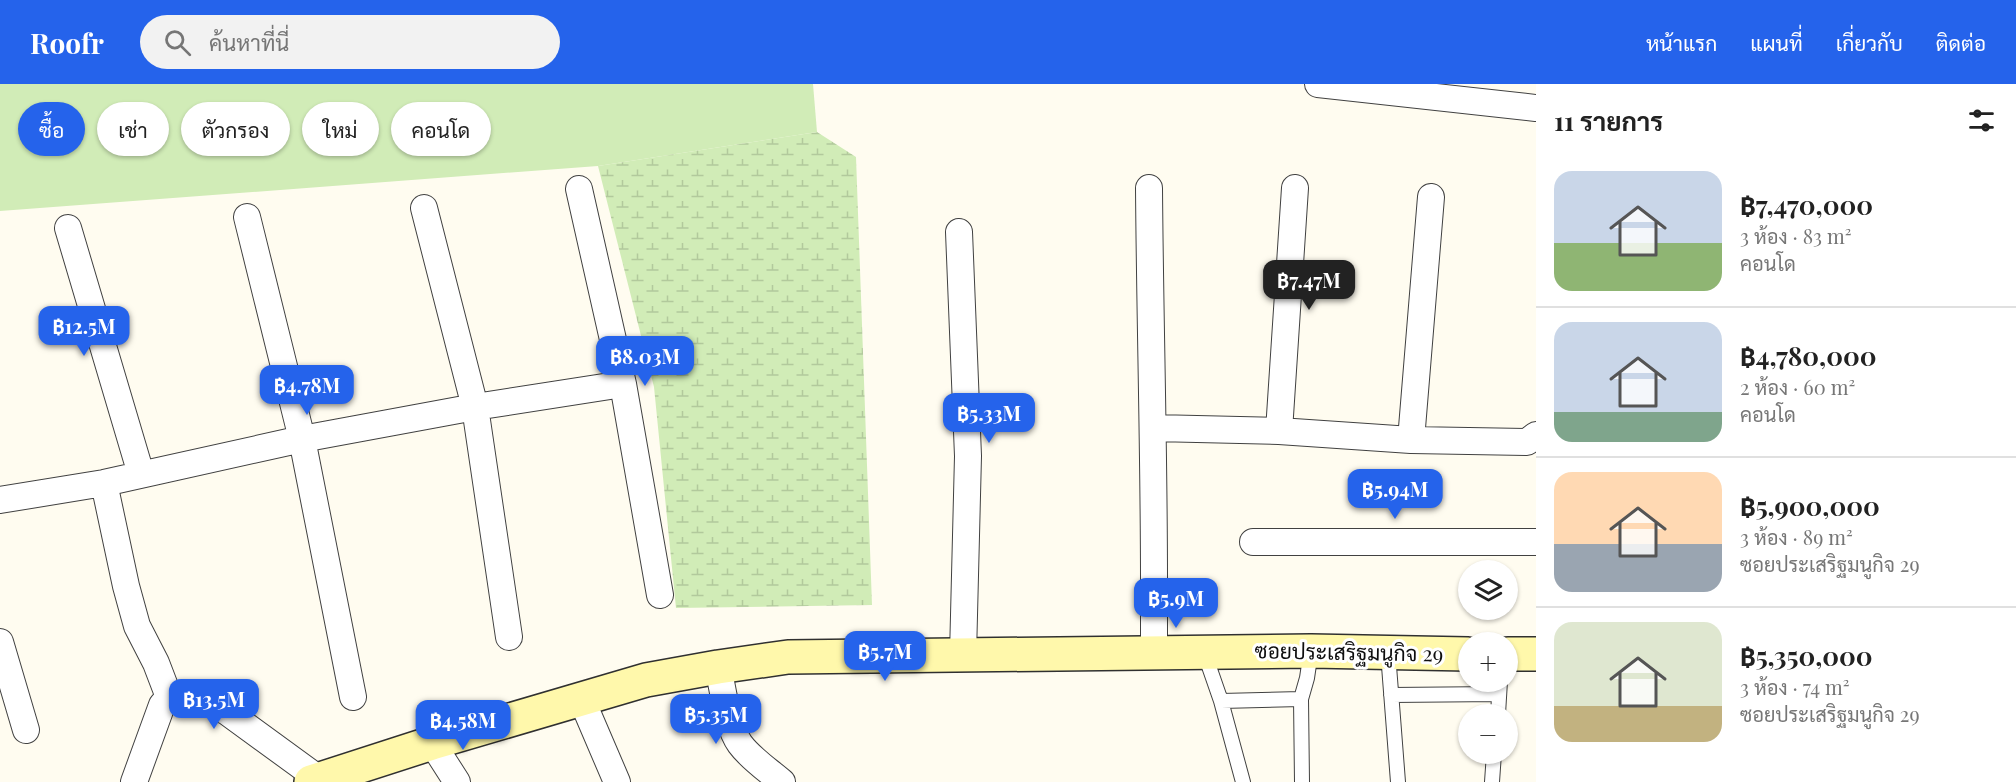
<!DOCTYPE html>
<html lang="th">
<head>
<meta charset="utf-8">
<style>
	:root { --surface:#fff; --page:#f2f2f2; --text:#222; --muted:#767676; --line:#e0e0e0; --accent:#2563eb }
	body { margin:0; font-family:"Playfair Display",Sarabun,serif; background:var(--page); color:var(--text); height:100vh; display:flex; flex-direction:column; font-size:22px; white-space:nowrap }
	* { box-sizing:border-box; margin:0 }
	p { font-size:20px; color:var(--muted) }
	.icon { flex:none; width:33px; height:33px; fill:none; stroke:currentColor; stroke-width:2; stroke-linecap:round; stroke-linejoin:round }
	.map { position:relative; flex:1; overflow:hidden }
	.details { display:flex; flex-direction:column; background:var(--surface); width:480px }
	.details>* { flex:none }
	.banner { position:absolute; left:18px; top:18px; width:570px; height:54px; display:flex; gap:12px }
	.controls { position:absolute; left:1458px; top:476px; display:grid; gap:12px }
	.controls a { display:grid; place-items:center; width:60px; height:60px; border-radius:50%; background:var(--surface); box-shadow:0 2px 4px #0004; font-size:30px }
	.price { position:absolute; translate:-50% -51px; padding:0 14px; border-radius:12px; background:var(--accent); color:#fff; font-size:20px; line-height:39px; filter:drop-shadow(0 2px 3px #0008) }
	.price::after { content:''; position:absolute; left:50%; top:36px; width:18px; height:14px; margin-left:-9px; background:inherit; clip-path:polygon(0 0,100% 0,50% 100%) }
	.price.current { background:#222; color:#fff }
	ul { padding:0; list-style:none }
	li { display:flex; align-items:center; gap:18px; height:150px; padding:0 18px }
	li+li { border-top:2px solid var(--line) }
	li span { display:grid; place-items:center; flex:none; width:168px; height:120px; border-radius:18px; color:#555 }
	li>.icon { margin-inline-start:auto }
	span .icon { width:72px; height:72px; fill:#fffc; stroke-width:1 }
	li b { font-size:26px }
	h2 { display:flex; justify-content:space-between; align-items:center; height:72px; padding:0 18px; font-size:26px }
	.tag { padding:0 21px; border-radius:27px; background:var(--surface); box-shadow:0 2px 4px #0004; font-size:21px; line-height:54px }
	.tag.current { background:var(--accent); color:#fff }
	header { display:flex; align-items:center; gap:36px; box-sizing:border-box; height:84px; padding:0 30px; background:var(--accent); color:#fff }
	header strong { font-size:28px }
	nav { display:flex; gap:33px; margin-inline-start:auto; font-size:21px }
	.search { width:420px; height:54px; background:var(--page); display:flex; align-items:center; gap:15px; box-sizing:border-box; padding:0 21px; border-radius:33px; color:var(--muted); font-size:22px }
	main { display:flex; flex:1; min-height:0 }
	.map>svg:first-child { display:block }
	.grass { fill:#d1ecb7 }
	.wetland { fill:url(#wetland-marsh) }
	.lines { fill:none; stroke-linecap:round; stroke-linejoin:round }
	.lane-casing { stroke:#414141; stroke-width:16 }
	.street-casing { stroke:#414141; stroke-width:28 }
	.secondary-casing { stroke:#303030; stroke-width:36 }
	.lane { stroke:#fff; stroke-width:14 }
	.street { stroke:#fff; stroke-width:26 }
	.secondary { stroke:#fff8ab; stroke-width:33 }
	.labels { text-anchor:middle; stroke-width:6; stroke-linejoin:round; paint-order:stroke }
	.street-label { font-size:21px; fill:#0e0e0e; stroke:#fff }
</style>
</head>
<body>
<header>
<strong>Roofr</strong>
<div class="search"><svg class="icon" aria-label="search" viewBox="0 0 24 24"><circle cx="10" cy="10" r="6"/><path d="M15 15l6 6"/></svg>ค้นหาที่นี่</div>
<nav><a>หน้าแรก</a><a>แผนที่</a><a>เกี่ยวกับ</a><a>ติดต่อ</a></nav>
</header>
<main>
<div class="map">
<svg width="1536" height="698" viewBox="0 0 1536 698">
	<defs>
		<pattern id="wetland-marsh" width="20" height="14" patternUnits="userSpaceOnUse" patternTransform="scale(1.5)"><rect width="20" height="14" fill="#d1ecb7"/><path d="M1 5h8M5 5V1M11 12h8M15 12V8" fill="none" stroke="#b2c99c"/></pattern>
	</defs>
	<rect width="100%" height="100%" fill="#fffcf0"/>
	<path class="grass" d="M0,0h813l4,48 -219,34 -598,45z"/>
	<path class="wetland" d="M817,48l39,25 16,448 -196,3 -22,-221 -56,-221z"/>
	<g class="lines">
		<defs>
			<path id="lane" d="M1204,568l17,49 22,81
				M1388,569l10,129
				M1391,611l108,-1
				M1221,617l80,-2
				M1498,630l2,-33
				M1302,698l-1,-83 6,-21 4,-27
				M1492,698l2,-29"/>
			<path id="street" d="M1318,0l218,24
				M1149,104c1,131 5,262 5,393
				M579,105l44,195 37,211
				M424,124l51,199 34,230
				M247,133l55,222 51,258
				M68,144l73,246
				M959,148l9,224 -5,199
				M1154,344l125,3 132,9 116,2 9,-7
				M1279,347l16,-243
				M1411,356l20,-243
				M104,399l22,103 11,40 19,37 13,34
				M0,416l104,-17 198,-44 173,-32 148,-23
				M1253,458h283
				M1154,524v44
				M0,558l26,88
				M718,583c5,22 9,59 22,77 11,15 28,26 42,38
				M581,614l36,84
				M432,659l25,39
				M134,698l28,-77 7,-8 28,-1 30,16 92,67"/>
			<path id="secondary" d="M1508,570h28
				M311,698l121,-39 214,-63 72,-13 70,-10 523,-6 157,3"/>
		</defs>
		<use href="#lane" class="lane-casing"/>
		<use href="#street" class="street-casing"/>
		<use href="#secondary" class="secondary-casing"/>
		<use href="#lane" class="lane"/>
		<use href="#street" class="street"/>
		<use href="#secondary" class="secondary"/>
	</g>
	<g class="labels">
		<g class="street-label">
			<text transform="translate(1349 569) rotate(1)" y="7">ซอยประเสริฐมนูกิจ 29</text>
		</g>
	</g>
</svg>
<div class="controls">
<a><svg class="icon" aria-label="layers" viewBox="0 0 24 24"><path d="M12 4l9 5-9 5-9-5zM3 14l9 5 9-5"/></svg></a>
<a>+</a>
<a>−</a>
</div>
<b class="price current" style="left:1309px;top:227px">฿7.47M</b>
<b class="price" style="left:84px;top:273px">฿12.5M</b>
<b class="price" style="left:645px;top:303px">฿8.03M</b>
<b class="price" style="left:307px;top:332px">฿4.78M</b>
<b class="price" style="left:989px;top:360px">฿5.33M</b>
<b class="price" style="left:1395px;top:436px">฿5.94M</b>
<b class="price" style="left:1176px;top:545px">฿5.9M</b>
<b class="price" style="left:885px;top:598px">฿5.7M</b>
<b class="price" style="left:214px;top:646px">฿13.5M</b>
<b class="price" style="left:716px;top:661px">฿5.35M</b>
<b class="price" style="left:463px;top:667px">฿4.58M</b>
<div class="banner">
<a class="tag current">ซื้อ</a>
<a class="tag">เช่า</a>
<a class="tag">ตัวกรอง</a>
<a class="tag">ใหม่</a>
<a class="tag">คอนโด</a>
</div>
</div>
<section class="details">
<h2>11 รายการ<svg class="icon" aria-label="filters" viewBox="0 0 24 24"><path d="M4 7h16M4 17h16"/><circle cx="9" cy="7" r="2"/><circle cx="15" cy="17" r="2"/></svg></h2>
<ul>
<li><span style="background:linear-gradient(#c9d6e8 60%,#8fb573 0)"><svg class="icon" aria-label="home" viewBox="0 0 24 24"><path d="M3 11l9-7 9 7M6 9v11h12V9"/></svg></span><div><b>฿7,470,000</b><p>3 ห้อง · 83 m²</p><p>คอนโด</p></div></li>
<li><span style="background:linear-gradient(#c9d6e8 75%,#7fa58c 0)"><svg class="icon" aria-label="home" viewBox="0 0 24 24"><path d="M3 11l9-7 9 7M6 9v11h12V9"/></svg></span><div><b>฿4,780,000</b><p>2 ห้อง · 60 m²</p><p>คอนโด</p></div></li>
<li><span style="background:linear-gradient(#ffd9b3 60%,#9aa5b1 0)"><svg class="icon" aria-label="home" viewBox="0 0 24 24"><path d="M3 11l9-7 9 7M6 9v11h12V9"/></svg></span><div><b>฿5,900,000</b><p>3 ห้อง · 89 m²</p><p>ซอยประเสริฐมนูกิจ 29</p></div></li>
<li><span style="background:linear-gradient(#dfe7d0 70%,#c2b280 0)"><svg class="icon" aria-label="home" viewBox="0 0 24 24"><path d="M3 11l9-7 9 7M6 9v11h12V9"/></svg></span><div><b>฿5,350,000</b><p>3 ห้อง · 74 m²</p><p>ซอยประเสริฐมนูกิจ 29</p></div></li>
</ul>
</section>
</main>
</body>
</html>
